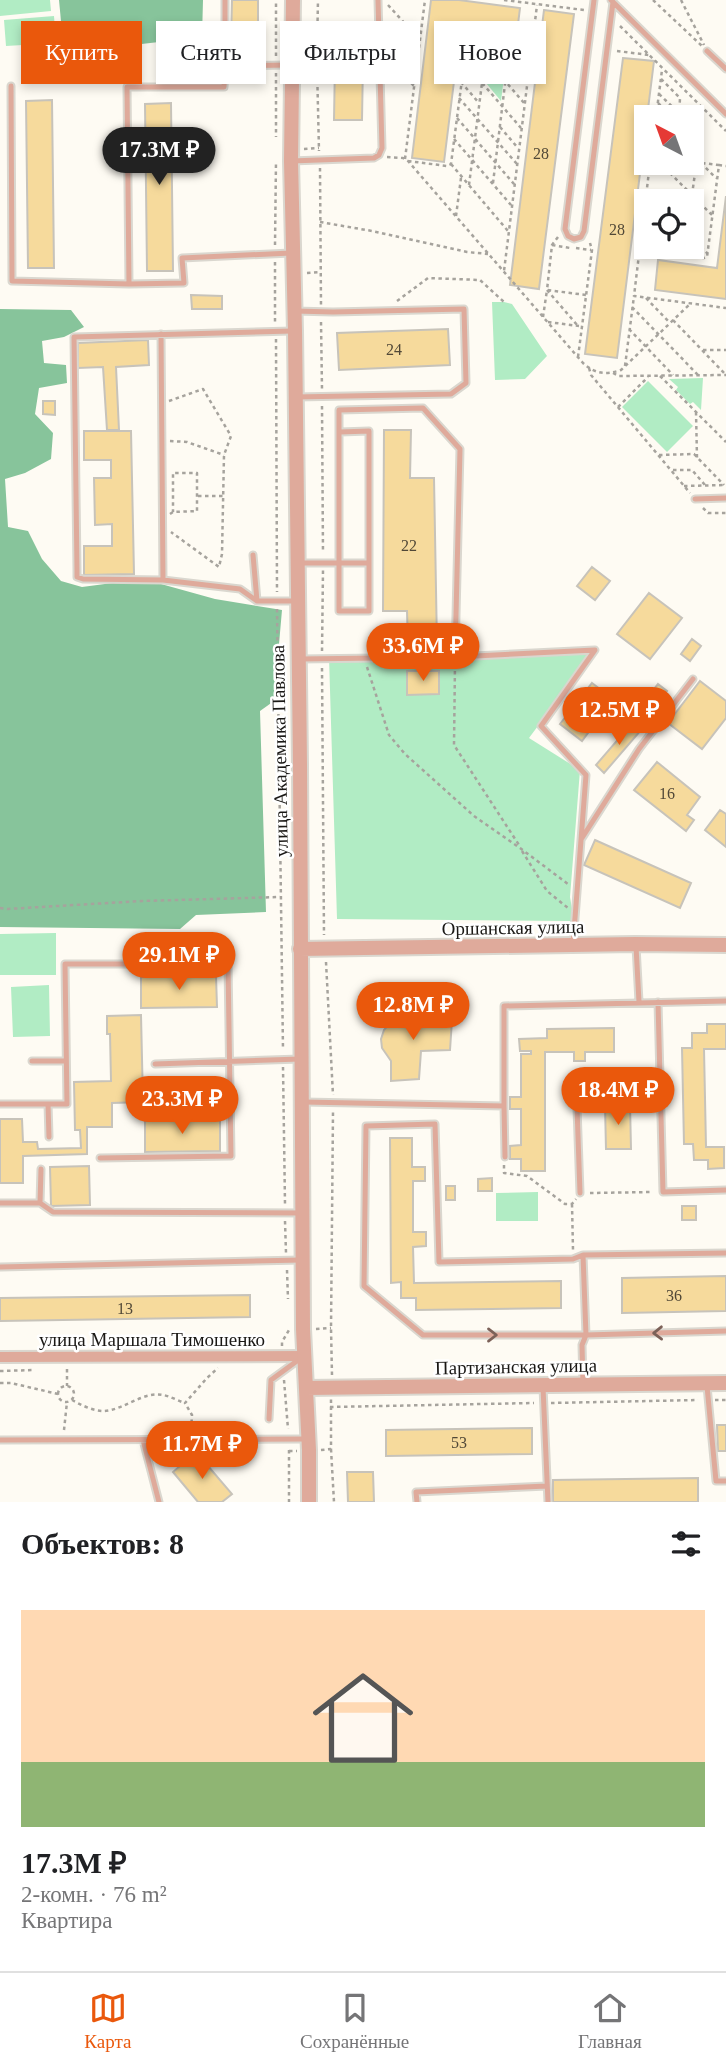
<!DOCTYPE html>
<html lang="ru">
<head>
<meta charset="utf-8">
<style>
	:root { --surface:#fff; --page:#f2f2f2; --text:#202124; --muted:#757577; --line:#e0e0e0; --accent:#ea580c }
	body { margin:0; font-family:Georgia,serif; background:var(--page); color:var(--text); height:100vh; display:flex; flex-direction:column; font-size:26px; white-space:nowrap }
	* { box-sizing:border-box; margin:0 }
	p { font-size:23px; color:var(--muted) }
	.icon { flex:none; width:38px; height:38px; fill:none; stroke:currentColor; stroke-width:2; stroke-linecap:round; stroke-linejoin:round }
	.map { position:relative; height:1502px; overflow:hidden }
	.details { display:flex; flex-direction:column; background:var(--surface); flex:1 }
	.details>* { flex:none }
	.guide { position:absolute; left:21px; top:21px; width:684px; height:63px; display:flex; gap:14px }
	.needle { width:46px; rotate:319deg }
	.fabs { position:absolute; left:634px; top:105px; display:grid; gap:14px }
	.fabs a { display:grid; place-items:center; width:70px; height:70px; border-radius:0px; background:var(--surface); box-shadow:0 4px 10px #0003; font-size:35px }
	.price { position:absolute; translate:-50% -60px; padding:0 16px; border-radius:24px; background:var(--accent); color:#fff; font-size:23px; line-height:46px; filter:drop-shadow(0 2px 4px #0008) }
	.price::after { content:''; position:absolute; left:50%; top:42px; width:21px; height:16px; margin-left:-10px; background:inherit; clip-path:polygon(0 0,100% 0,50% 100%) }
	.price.selected { background:#222; color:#fff }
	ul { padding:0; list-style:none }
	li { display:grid; align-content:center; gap:14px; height:371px; padding:0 21px }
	li span { display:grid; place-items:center; height:217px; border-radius:0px; color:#555 }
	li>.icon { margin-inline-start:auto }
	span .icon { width:126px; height:126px; fill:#fffc; stroke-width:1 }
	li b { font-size:30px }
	h2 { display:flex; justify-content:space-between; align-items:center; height:84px; padding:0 21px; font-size:30px }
	.tag { padding:0 24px; border-radius:0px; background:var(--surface); box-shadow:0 4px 10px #0003; font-size:24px; line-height:63px }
	.tag.selected { background:var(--accent); color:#fff }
	.tab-bar { display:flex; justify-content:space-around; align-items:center; height:98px; border-top:2px solid var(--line); background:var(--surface); font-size:19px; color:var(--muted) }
	.tab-bar a { display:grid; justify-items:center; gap:4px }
	.tab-bar .selected { color:var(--accent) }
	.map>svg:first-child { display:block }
	.green { fill:#b1ecc4 }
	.forest { fill:#87c49b }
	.building { fill:#f6da9c; stroke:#c7c3ba; stroke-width:2 }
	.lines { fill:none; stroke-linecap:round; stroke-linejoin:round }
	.service-casing { stroke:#dad7cf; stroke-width:9 }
	.minor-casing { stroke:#dad7cf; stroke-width:14 }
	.tertiary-casing { stroke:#dad7cf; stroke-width:18 }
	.path { stroke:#a6a39d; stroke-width:2.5; stroke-dasharray:3.5 3.5; stroke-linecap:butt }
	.service { stroke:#dfaa9b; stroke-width:5 }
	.minor { stroke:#dfaa9b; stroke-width:10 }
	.tertiary { stroke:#dfaa9b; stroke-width:14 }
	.oneway { stroke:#7c6158 }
	.labels { text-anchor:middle; stroke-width:5; stroke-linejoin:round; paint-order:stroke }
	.number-label { font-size:16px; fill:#514837 }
	.street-label { font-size:19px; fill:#1a1815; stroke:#fff }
</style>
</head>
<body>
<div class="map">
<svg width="726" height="1502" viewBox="0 0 726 1502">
	<rect width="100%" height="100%" fill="#fefbf3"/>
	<path class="green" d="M0,0h50l1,11 -51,5z
		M54,16l2,27 -50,3 -2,-26z
		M484,54l20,23 -3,24 -20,-24z
		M492,302h12l8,2 35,52 -22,23 -30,1z
		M703,378l-2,32 -8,-8 -3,2 -14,-14 2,-3 -9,-8z
		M648,381l45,45 -26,26 -45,-45z
		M593,652l-64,86 51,32 -10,127 4,24 -237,-2 -8,-262z
		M56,933v42h-56v-41z
		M49,985l1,51 -37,1 -2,-50z
		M538,1192v29h-42v-28z"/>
	<path class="forest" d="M59,0h144l-1,37 -138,16z
		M0,309l71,1 13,17 -20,10 -22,4 2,22 22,2 1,18 -28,5 -4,26 18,19 -2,26 -26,14 -20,6 3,48 20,4 14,28 19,22 21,6 61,-8 72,20 67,11 -8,91 -14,10 6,201 -70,3 -16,14 -180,-2z"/>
	<path class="building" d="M232,0h26v41h-27z
		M431,0h28l61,8 -4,32 -56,-7 -16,129 -32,-4z
		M431,0h28l61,8 -4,32 -56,-7 -16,129 -32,-4z
		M544,10l30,4 -35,275 -29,-4z
		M544,10l30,4 -35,275 -29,-4z
		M623,58l31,3 -37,297 -32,-4z
		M623,58l31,3 -37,297 -32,-4z
		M335,62h28l-1,58h-28z
		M52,100l2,168h-26l-2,-167z
		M171,103l2,168h-26l-2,-167z
		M726,196v103l-71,-9 3,-30 59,8z
		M726,196v103l-71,-9 3,-30 59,8z
		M191,295l31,1v13h-30z
		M448,329l2,36 -111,5 -2,-37z
		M148,340l1,25 -33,2 3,63h-12l-4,-63 -25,1v-25z
		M43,401h12v14l-12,-1z
		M384,430h27l-1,48h24l3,167h-29l-1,-34h-24z
		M84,431h47l3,143 -50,1v-29h28v-22l-17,1 -1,-47h17v-18h-27z
		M592,567l18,14 -15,19 -18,-14z
		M649,593l33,25 -32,41 -33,-25z
		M692,639l9,7 -11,15 -9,-7z
		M407,671h32v23l-32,1z
		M700,681l26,20v17l-24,31 -34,-26z
		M592,683l21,16 -31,42 -22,-17z
		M658,684l9,7 -11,14 -9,-7z
		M633,722l9,7 -38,44 -8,-8z
		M657,762l43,35 -13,18 7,5 -8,11 -52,-41z
		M720,810l6,4v33l-21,-17z
		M595,840l96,43 -11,25 -96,-43z
		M216,976l1,31 -76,1v-31z
		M410,1011l16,3 7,7 19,-1 -2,30 -29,1 -2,28 -28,2v-20l-9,-13 -1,-9 3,-9 11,-13z
		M141,1015l2,87 -31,1v24h-25v27l-64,2v27h-23v-64h22l1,23h14l1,7 43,-1 -1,-18h-5l-1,-48 37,-1 -1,-47h-3v-18z
		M707,1024h19v25h-22l2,98h18v21l-16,1v-9h-14l-1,-16h-9l-2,-96h10v-15h15z
		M614,1028v24h-29v9h-11v-9h-29v119h-24v-12h-11v-13l11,-1v-36h-11v-12h11v-43h10v-3h-11l-1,-12 28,-1v-9z
		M630,1104l1,45h-25l-1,-44z
		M220,1120v31l-75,1v-31z
		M390,1138h22v29h13v14h-12v51h13v14l-13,1 1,36 147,-2v27l-145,2v-12h-15v-16l-10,1z
		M89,1166l1,39 -39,1 -1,-39z
		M492,1178v13h-14v-12z
		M446,1186h9v14h-9z
		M682,1206h14v14h-14z
		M726,1276v35l-104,2v-35z
		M250,1295v22l-250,4v-23z
		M717,1425h9v26h-8z
		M532,1428v26l-146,2v-26z
		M196,1452l36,42 -10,8h-24l-25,-30z
		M347,1472h26l1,30h-26z
		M698,1478v24h-145v-22z"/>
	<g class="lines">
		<defs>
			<path id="service" d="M225,0v66l66,-1
				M594,0l-29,229 3,7 6,3 7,-2 3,-6 29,-229
				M611,0l115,114
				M707,51l19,18
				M295,58h84
				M11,86l1,195 117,3 -2,-197h97l1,-21
				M291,161l83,-3 5,-3 3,-7 -4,-148
				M129,284l55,-1 -2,-25 109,-5
				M295,311l38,1 131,-3 2,74 -15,11 -155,3
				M292,331l-218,6 3,233v7l6,2 80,1 77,9 17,12h40
				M161,334l2,246
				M340,432l29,-1v180h-30v-201l84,-2 37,41 -5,208
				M695,499l31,-1
				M253,555l4,46
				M300,563h68
				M300,659l155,-2 140,-7 -54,76 45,49 -13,169
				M582,838l57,-89 54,-70
				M636,946l3,56
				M658,1002l5,190 63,-2
				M32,1061h34
				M155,1064l145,-5
				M304,1102l200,4v-100l222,-5
				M0,1104h67l-2,-140h163l3,192 -131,2
				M48,1104l1,33
				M504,1106l1,51
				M580,1193l-4,-114 84,-3
				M0,1203h40l13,9 249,1
				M40,1203l1,-34
				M726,1253l-143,2 -10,4 -134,3 -4,-138 -69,2 -2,160 59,49h163l140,-4
				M0,1267l301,-7
				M583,1384l-1,-39 4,-10 -3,-80
				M707,1386l9,95h10
				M543,1387l5,115
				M269,1419l2,-39 30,-22
				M0,1440l305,-1
				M143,1440l16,62
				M417,1502l-1,-10 131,-6"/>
			<path id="minor" d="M0,1357l304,-1"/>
			<path id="tertiary" d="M293,0l-2,161 4,170 5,434 3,564 6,121v52
				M300,949l335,-5 91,1
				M306,1388l420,-5"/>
		</defs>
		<use href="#service" class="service-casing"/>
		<use href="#minor" class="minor-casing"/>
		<use href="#tertiary" class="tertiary-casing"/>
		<path class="path" d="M504,0l80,10
			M653,0l49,46
			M681,0l23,45
			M388,5l31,34
			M620,26l106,105
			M304,33h13
			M388,34l28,32
			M476,47l48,56
			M317,49l1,-49
			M500,50l27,32
			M617,51l32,4
			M531,54l6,-49
			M276,56v-56
			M388,57l26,29
			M464,62l57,66
			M317,66l2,85
			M276,73v64
			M661,79l19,19 -1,19
			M461,82l18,21
			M659,94l20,19
			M459,98l58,66
			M658,103l15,14
			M656,117l6,-47
			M457,118l57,66
			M500,127l18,21
			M454,139l57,66
			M304,149l15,-1
			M691,153l25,25
			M387,157l16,1 5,3 175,202c12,11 23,12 38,7l69,-66
			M405,159l20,-159
			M408,161l39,5 4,-2 15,-115 3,-3 62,8 -27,217
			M650,163l-16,133 92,12
			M660,163l52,52
			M702,163l17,2
			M451,164l57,67
			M320,168l1,137
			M672,173l1,-10
			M493,183l16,-132
			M469,185l13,-102
			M647,193l8,8
			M691,202l6,-43
			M456,216l5,-38
			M320,222l52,9 95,21 21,2
			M558,237l-6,8 -5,45 39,5
			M691,237l17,17
			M275,245l1,-84
			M552,245l18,3
			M681,247l11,10
			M576,248l15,2
			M639,250l65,8 3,-1 12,-92 7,1
			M275,262v60
			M307,273l14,-1
			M547,290l31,36
			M646,298l24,25
			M397,301l31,-23 52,2 24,22
			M632,307l66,68
			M543,317l4,-27
			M673,320l53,55
			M321,322l1,67
			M548,322l31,4
			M629,329l44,46
			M276,339l1,253
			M703,350h23
			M578,357l14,-107 -2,-7
			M625,366l9,-70
			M589,368l2,7 99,118
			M613,373l6,3 107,-1
			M660,376l66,66
			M169,401l34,-12 28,47 -7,19 -2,99 -3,13 -48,-35
			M322,406l1,147
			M618,407l30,-30
			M696,412l1,46
			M170,441l17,1 37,13
			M659,455l35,-1 30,31
			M673,470h19l13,15
			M684,486l42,-1
			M198,496h25
			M703,508l5,5h18
			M170,514l3,-2 24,-1v-38h-24v39
			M277,609l6,441
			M322,651l1,-81
			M455,664l-1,81 65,100
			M367,667l22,68 16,19 69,62 46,32 48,36
			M322,668l2,267
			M522,851l25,40 21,17
			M0,908l7,1 135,-8 138,-4
			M326,962l7,133
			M283,1067l2,137
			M504,1165v8l23,3 38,28h7l4,-5
			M590,1193l63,-1
			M572,1204l1,46
			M285,1221l1,32
			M287,1270l1,29
			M316,1329l15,-1
			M282,1346v-4l7,-12
			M67,1369v17
			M0,1371l34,-1
			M332,1375l-1,-47 2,-216
			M284,1380l4,49
			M0,1383h11l47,11
			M58 1394a8 8 0 1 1 16 0a8 8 0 1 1-16 0Z
			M72,1400c9,5 21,11 32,11 20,-1 39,-20 59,-16 7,1 15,6 22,8
			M715,1400h11
			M551,1403l147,-3
			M330,1407l204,-4
			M64,1430l3,-28
			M191,1430l1,-15 -7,-12 22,-25 11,-10
			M331,1449l3,53
			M289,1450v52
			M321,1450l10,-1v-50
			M289,1451h8"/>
		<use href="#service" class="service"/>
		<use href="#minor" class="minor"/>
		<use href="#tertiary" class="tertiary"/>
	</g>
	<defs><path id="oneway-chevron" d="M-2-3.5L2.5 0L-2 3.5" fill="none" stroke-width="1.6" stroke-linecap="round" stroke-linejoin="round" transform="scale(1.75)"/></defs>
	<g class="oneway">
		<use href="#oneway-chevron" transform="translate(658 1333) rotate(179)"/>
		<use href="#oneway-chevron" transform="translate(492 1335)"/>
	</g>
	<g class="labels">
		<g class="number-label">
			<text x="541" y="159">28</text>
			<text x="617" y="235">28</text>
			<text x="394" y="355">24</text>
			<text x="409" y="551">22</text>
			<text x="667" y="799">16</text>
			<text x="674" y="1301">36</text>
			<text x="125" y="1314">13</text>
			<text x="459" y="1448">53</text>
		</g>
		<g class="street-label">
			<text transform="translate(279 751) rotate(-91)" y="7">улица Академика Павлова</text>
			<text transform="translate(513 927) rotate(-1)" y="7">Оршанская улица</text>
			<text x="152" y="1346">улица Маршала Тимошенко</text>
			<text transform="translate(516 1366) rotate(-1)" y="7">Партизанская улица</text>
		</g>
	</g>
</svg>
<div class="fabs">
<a><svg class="needle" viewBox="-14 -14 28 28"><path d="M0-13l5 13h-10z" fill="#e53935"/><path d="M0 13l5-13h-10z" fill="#757577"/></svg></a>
<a><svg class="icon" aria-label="locate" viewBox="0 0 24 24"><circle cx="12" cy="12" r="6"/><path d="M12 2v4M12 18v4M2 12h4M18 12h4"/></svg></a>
</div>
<b class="price selected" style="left:159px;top:187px">17.3M ₽</b>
<b class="price" style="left:423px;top:683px">33.6M ₽</b>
<b class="price" style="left:619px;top:747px">12.5M ₽</b>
<b class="price" style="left:179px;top:992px">29.1M ₽</b>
<b class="price" style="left:413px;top:1042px">12.8M ₽</b>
<b class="price" style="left:618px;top:1127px">18.4M ₽</b>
<b class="price" style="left:182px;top:1136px">23.3M ₽</b>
<b class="price" style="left:202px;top:1481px">11.7M ₽</b>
<div class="guide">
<a class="tag selected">Купить</a>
<a class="tag">Снять</a>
<a class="tag">Фильтры</a>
<a class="tag">Новое</a>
</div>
</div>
<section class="details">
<h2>Объектов: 8<svg class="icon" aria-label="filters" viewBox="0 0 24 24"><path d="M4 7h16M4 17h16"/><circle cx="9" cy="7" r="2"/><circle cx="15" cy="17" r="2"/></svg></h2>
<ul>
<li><span style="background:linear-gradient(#ffd9b3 70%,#8fb573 0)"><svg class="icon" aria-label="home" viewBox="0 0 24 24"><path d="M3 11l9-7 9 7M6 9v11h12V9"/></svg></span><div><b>17.3M ₽</b><p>2-комн. · 76 m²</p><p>Квартира</p></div></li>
</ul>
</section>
<nav class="tab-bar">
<a class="selected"><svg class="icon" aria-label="map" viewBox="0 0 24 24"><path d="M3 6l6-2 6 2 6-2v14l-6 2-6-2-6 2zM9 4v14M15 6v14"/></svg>Карта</a>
<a><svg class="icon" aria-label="saved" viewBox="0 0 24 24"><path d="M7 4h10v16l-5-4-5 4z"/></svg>Сохранённые</a>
<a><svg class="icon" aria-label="home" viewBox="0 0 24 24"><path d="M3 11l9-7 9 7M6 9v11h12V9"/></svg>Главная</a>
</nav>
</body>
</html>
